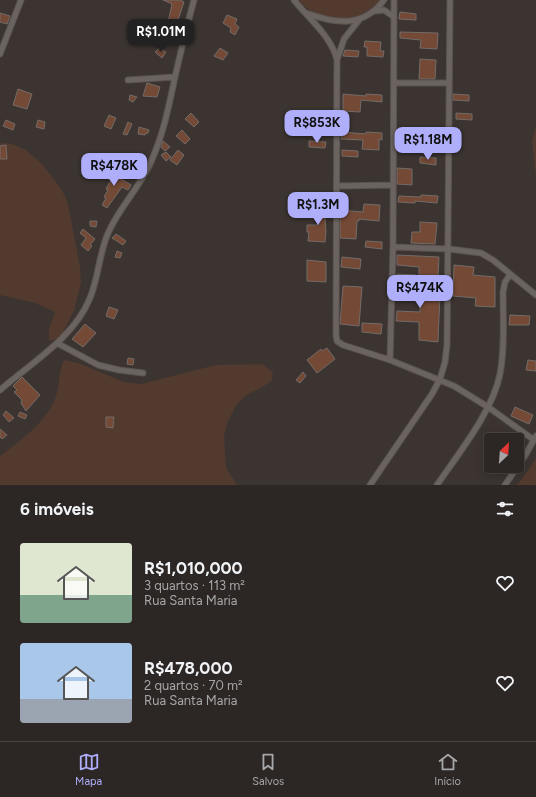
<!DOCTYPE html>
<html lang="pt">
<head>
<meta charset="utf-8">
<style>
	:root { --surface:#2c2725; --page:#383332; --text:#f1f3f6; --muted:#a6a5a7; --line:#484442; --accent:#afaefa }
	body { margin:0; font-family:Figtree,sans-serif; background:var(--page); color:var(--text); height:100vh; display:flex; flex-direction:column; font-size:15px; white-space:nowrap }
	* { box-sizing:border-box; margin:0 }
	p { font-size:13px; color:var(--muted) }
	.icon { flex:none; width:22px; height:22px; fill:none; stroke:currentColor; stroke-width:2; stroke-linecap:round; stroke-linejoin:round }
	.map { position:relative; height:485px; overflow:hidden }
	.side { display:flex; flex-direction:column; background:var(--surface); flex:1 }
	.side>* { flex:none }
	.needle { width:26px; rotate:25deg }
	.fabs { position:absolute; left:484px; top:433px; display:grid; gap:8px }
	.fabs a { display:grid; place-items:center; width:40px; height:40px; border-radius:4px; background:var(--surface); box-shadow:0 2px 10px #0003,0 0 0 1px var(--line); font-size:20px }
	.price { position:absolute; translate:-50% -34px; padding:0 9px; border-radius:8px; background:var(--accent); color:#111; font-size:13px; line-height:26px; filter:drop-shadow(0 1px 2px #0008) }
	.price::after { content:''; position:absolute; left:50%; top:24px; width:12px; height:9px; margin-left:-6px; background:inherit; clip-path:polygon(0 0,100% 0,50% 100%) }
	.price.active { background:#222; color:#fff }
	ul { padding:0; list-style:none }
	li { display:flex; align-items:center; gap:12px; height:100px; padding:0 20px }
	li span { display:grid; place-items:center; flex:none; width:112px; height:80px; border-radius:4px; color:#555 }
	li>.icon { margin-inline-start:auto }
	span .icon { width:48px; height:48px; fill:#fffc; stroke-width:1 }
	li b { font-size:17px }
	h2 { display:flex; justify-content:space-between; align-items:center; height:48px; padding:0 20px; font-size:17px }
	.menu { display:flex; justify-content:space-around; align-items:center; height:56px; border-top:1px solid var(--line); background:var(--surface); font-size:11px; color:var(--muted) }
	.menu a { display:grid; justify-items:center; gap:2px }
	.menu .active { color:var(--accent) }
	.map>svg:first-child { display:block }
	.green { fill:#523a2f }
	.building { fill:#744a37; stroke:#736b67 }
	.lines { fill:none; stroke-linecap:round; stroke-linejoin:round }
	.street-casing { stroke:#595351; stroke-width:7 }
	.street { stroke:#6b635f; stroke-width:5 }
</style>
</head>
<body>
<div class="map">
<svg width="536" height="485" viewBox="0 0 536 485">
	<rect width="100%" height="100%" fill="#3b3431"/>
	<path class="green" d="M299,0h81c-22,25 -59,27 -81,0z
		M536,126v51l-4,-36z
		M0,143l12,1 14,6 17,15 19,25 6,14 12,63 1,16 -7,28 -14,27 -11,3v-12l6,-17 -20,-9 -35,-8z
		M64,360l17,4 43,18 17,2 75,-19 46,-1 11,8 -2,10 -26,14 -10,11 -7,14 -4,15 2,32 11,17h-237v-29c21,-16 47,-34 56,-60 4,-12 2,-25 8,-36z
		M536,456v29h-19l19,-26z"/>
	<path class="building" d="M163,0h17l4,2 -8,24 1,2 -5,7 -10,-7 7,-10 3,-14z
		M400,12l16,2v6l-17,-1z
		M0,13l10,3 -3,8 -7,-2z
		M227,15l10,4 -2,5 4,3 -4,8 -5,-3 1,-4 -8,-5z
		M400,32l38,1 -1,16 -17,-1 1,-8 -21,-2z
		M365,41l16,1 -1,9h4l-1,6 -16,-1v-9h-3z
		M159,48l7,4 -4,6 -7,-6z
		M220,48l8,5 -5,7 -9,-4z
		M345,50l14,1 -1,6 -15,-1z
		M420,59l16,1 -1,19h-16z
		M147,83l13,4 -3,10 -14,-1z
		M18,89l14,5 -5,15 -14,-4z
		M343,94l23,2v-2l16,1v7l-21,-2 -1,12 -17,-1z
		M453,94l16,1v6l-16,-1z
		M130,95l7,2 -4,5 -4,-2z
		M191,113l8,9 -5,5 -9,-8z
		M456,113l16,1v6l-16,-1z
		M109,115l7,3 -5,11 -7,-3z
		M6,120l9,4 -2,6 -10,-4z
		M38,120l7,2 -1,7 -8,-2z
		M128,122l4,2 -5,11 -4,-1z
		M139,127l10,3 -1,3 -3,1v1l-7,-1z
		M182,130l8,9 -5,5 -9,-8z
		M420,130l17,2 -1,15 -17,-1z
		M342,132l24,2v-2l16,1v7l-3,-1v11l-17,-1 1,-9 -22,-1z
		M163,141l7,6 -5,4 -4,-4z
		M309,141l17,1 -1,6 -16,-1z
		M6,145l1,14h-7v-13z
		M178,150l6,5 -7,10 -7,-5z
		M342,150l16,1v6l-16,-1z
		M166,152l5,5 -5,4 -5,-6z
		M420,157l16,1v7l-16,-2z
		M115,166l5,2 -4,8 15,9 -3,5 -6,-3 -15,21 -5,-3 4,-7 -2,-1 4,-7 -2,-1 5,-9 -3,-1z
		M397,168l15,1v16l-15,-1z
		M421,195l17,1 -1,7 -22,-2v2l-17,-1 1,-6 22,1z
		M364,204l16,1 -1,16 -20,-2v2h-2l-1,18 -16,-1v-28l23,2z
		M324,206l2,26 -1,10 -17,-1 1,-9h-2v-7h11l-1,-12h-9l1,-6z
		M90,221h7l-1,6 -6,-1z
		M420,222l17,1 -2,21 -24,-1 1,-11h8z
		M83,229l12,10 -5,6 2,1 -4,5 -7,-6 5,-7 -6,-5z
		M116,234l10,7 -3,4 -11,-7z
		M366,241l16,1v7l-17,-2z
		M117,251l5,2 -2,5 -5,-1z
		M397,255l42,2 -1,21 -19,-2v-9l-22,-2z
		M342,257l19,2 -1,10 -19,-2z
		M307,260l19,2v20l-19,-1z
		M454,265l20,2 -1,8 22,2v30l-20,-1 1,-8 -23,-2z
		M397,274l19,1 -1,11h3l-1,6 23,2 -2,48 -19,-2v-18l-23,-1 1,-10 23,1v-16l-23,-2 1,-10 -2,-1z
		M343,286l19,1 -3,39 -19,-2z
		M109,307l9,3 -4,9 -8,-3z
		M510,315l20,1 -1,9h-20z
		M362,323l20,1 -1,10 -19,-2z
		M85,324l11,9 -13,14 -11,-8z
		M327,348l8,11 -18,14 -10,-13 14,-11 1,2z
		M128,358l6,1 -1,6 -6,-1z
		M528,360l8,1v10l-10,-1z
		M303,372l3,4 -6,7 -4,-3z
		M22,377l18,18 -14,16 -5,-8 1,-3 -8,-8 3,-2 -4,-4z
		M515,407l18,8 -4,9 -18,-8z
		M6,411l8,7 -5,4 -6,-7z
		M20,412l7,3 -2,4 -7,-3z
		M106,417h8l-1,11 -7,-1z
		M0,429l7,6 -5,4 -2,-2z"/>
	<g class="lines">
		<defs>
			<path id="street" d="M294,0c14,18 38,37 43,60l-1,275 1,6 6,4 47,15 64,26 34,21 46,33
				M375,11l9,-1 10,7
				M306,13c30,11 57,15 78,-13
				M0,54l21,-54
				M337,60l7,-21 15,-19
				M128,80l47,-3
				M394,83h55
				M337,186l55,-1
				M393,247l56,2 32,4 12,7 43,35
				M57,343l41,22 21,5 24,3
				M390,360l3,-113 1,-247
				M0,390c31,-27 74,-52 90,-92 9,-22 9,-46 19,-67 11,-24 30,-43 41,-67 13,-28 19,-58 25,-87 6,-26 12,-52 19,-77
				M370,485l62,-91 8,-15 5,-17 2,-17 3,-345
				M437,485c21,-31 56,-74 63,-111 5,-27 3,-55 3,-82l2,-10 5,-7
				M505,485l21,-31 10,-18"/>
		</defs>
		<use href="#street" class="street-casing"/>
		<use href="#street" class="street"/>
	</g>
</svg>
<div class="fabs">
<a><svg class="needle" viewBox="-14 -14 28 28"><path d="M0-13l5 13h-10z" fill="#e53935"/><path d="M0 13l5-13h-10z" fill="#a6a5a7"/></svg></a>
</div>
<b class="price active" style="left:161px;top:53px">R$1.01M</b>
<b class="price" style="left:317px;top:144px">R$853K</b>
<b class="price" style="left:428px;top:161px">R$1.18M</b>
<b class="price" style="left:114px;top:187px">R$478K</b>
<b class="price" style="left:318px;top:226px">R$1.3M</b>
<b class="price" style="left:420px;top:309px">R$474K</b>
</div>
<section class="side">
<h2>6 imóveis<svg class="icon" aria-label="filters" viewBox="0 0 24 24"><path d="M4 7h16M4 17h16"/><circle cx="9" cy="7" r="2"/><circle cx="15" cy="17" r="2"/></svg></h2>
<ul>
<li><span style="background:linear-gradient(#dfe7d0 65%,#7fa58c 0)"><svg class="icon" aria-label="home" viewBox="0 0 24 24"><path d="M3 11l9-7 9 7M6 9v11h12V9"/></svg></span><div><b>R$1,010,000</b><p>3 quartos · 113 m²</p><p>Rua Santa Maria</p></div><svg class="icon" aria-label="heart" viewBox="0 0 24 24"><path d="M12 20l-8-8c-3-5 5-10 8-4 3-6 11-1 8 4z"/></svg></li>
<li><span style="background:linear-gradient(#a9c7e8 70%,#9aa5b1 0)"><svg class="icon" aria-label="home" viewBox="0 0 24 24"><path d="M3 11l9-7 9 7M6 9v11h12V9"/></svg></span><div><b>R$478,000</b><p>2 quartos · 70 m²</p><p>Rua Santa Maria</p></div><svg class="icon" aria-label="heart" viewBox="0 0 24 24"><path d="M12 20l-8-8c-3-5 5-10 8-4 3-6 11-1 8 4z"/></svg></li>
</ul>
</section>
<nav class="menu">
<a class="active"><svg class="icon" aria-label="map" viewBox="0 0 24 24"><path d="M3 6l6-2 6 2 6-2v14l-6 2-6-2-6 2zM9 4v14M15 6v14"/></svg>Mapa</a>
<a><svg class="icon" aria-label="saved" viewBox="0 0 24 24"><path d="M7 4h10v16l-5-4-5 4z"/></svg>Salvos</a>
<a><svg class="icon" aria-label="home" viewBox="0 0 24 24"><path d="M3 11l9-7 9 7M6 9v11h12V9"/></svg>Início</a>
</nav>
</body>
</html>
